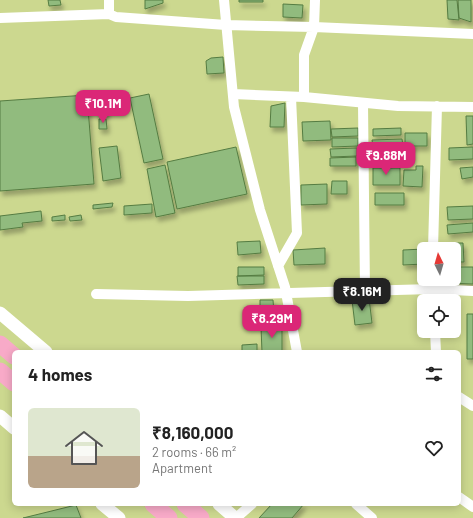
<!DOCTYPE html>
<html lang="en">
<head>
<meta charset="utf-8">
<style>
	:root { --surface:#fff; --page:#f2f2f2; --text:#222; --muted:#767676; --line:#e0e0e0; --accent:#db2777 }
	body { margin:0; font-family:Barlow,sans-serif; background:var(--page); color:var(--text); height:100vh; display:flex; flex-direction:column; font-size:15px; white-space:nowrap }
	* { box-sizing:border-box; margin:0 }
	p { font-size:13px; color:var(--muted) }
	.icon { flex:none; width:22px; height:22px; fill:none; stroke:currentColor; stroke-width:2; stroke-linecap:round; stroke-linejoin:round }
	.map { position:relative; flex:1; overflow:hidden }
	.panel { position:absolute; left:12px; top:350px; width:449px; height:156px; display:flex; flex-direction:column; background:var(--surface); border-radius:6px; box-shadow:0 2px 10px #0003 }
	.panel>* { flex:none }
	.needle { width:26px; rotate:355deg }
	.fabs { position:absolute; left:417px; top:242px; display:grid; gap:8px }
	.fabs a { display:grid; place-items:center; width:44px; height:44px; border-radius:6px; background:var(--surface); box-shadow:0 2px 10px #0003; font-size:20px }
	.price { position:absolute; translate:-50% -34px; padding:0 9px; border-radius:8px; background:var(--accent); color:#fff; font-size:13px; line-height:26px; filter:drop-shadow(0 1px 2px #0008) }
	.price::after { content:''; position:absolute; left:50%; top:24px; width:12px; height:9px; margin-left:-6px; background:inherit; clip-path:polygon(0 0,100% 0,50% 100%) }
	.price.on { background:#222; color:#fff }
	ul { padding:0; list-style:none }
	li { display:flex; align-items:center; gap:12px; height:100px; padding:0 16px }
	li+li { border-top:1px solid var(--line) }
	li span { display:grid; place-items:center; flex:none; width:112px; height:80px; border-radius:6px; color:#555 }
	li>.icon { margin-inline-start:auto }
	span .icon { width:48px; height:48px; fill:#fffc; stroke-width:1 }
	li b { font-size:17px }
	h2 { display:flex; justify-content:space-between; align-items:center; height:48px; padding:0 16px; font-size:17px }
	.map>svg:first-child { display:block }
	.building { fill:#91bb7e; stroke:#557c42; filter:url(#shadow) }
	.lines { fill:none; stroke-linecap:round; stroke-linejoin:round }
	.minor { stroke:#fff; stroke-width:10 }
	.tertiary { stroke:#fff; stroke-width:13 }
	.trunk { stroke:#f8aac8; stroke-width:17 }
</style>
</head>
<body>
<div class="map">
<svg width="473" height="518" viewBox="0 0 473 518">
	<defs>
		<filter id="shadow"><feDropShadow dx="2.5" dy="4.5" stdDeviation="2" flood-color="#0004"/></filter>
	</defs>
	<rect width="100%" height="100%" fill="#ccd88f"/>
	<path class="building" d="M48,0h12l1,5 -12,1z
		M145,0h18v3l-18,6z
		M239,0h24v2h-24z
		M447,0h10l2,20 -11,-1z
		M458,0h13v22l-12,-4z
		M283,4l20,1 -1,13 -19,-1z
		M223,57l1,16 -17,1 -1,-13 5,-3z
		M149,94l14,65 -19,4 -14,-65z
		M87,95l7,89 -94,7v-90z
		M285,103l-1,24h-14l1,-21z
		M99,104l8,1v10l-8,-1z
		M466,116h7v28l-6,1z
		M99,119h7l1,10h-8z
		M330,121l1,19 -28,1 -1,-19z
		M358,128v8l-26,1 -1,-8z
		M401,128v7l-28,1v-7z
		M405,133h22v13h-22z
		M332,138h26v8l-26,1z
		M402,139l1,7 -30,1 -1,-7z
		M117,146l4,32 -18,3 -4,-33z
		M236,147l11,47 -70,15 -10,-47z
		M473,147v12l-24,1v-12z
		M357,148v8l-26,1 -1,-8z
		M356,157v9h-26v-8z
		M165,165l10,48 -19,4 -9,-48z
		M416,166h7l-1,21 -19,-1 1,-16h12z
		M473,167v10l-11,2 -2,-11z
		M373,168h27v17h-27z
		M332,181h15v13h-16z
		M327,184v20l-26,1v-20z
		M375,193h29v12h-29z
		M113,203l-1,4 -19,2v-4z
		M152,204v9l-28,2v-9z
		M473,206v13l-25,1 -1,-13z
		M41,211l1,10 -20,2 1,4 -23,3v-14z
		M65,215v5l-13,1v-4z
		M81,215l1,5 -12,1 -1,-4z
		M473,223v9l-25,2 -1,-9z
		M260,241l1,12 -23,2 -1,-13z
		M449,243h14l1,19h-10v-13h-5z
		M325,248v16l-31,1 -1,-15z
		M424,249v15l-21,1v-15z
		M238,267h26v8l-26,1z
		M454,267h19v17l-30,-1v-4h11z
		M237,276h27v8l-26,1z
		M369,298l3,25 -17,2 -3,-25z
		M260,300h13l1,13h-14z
		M467,314h6v45h-6z
		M261,327h21v25h-20z
		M257,344v8h-15v-7z
		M272,504h32l-12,14h-33z
		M76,505l5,13h-58z"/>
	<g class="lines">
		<path class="minor" d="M224,0l10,107 26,103 25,77 12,65
			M109,14v-14
			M0,18l109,-4 7,3 110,8 88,2 1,-27
			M233,94l71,3 94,9 75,1
			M304,97v-42l10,-28 159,7
			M363,103l2,188
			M433,249l4,-143
			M278,266l19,-33 -6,-136
			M433,279v22
			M96,294l92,2 244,-7 41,2
			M435,331l1,21
			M459,397l14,9
			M459,497l14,10
			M356,504l16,14
			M236,518l16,-14"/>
		<path class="tertiary" d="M0,313l46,39
			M0,416l14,12
			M102,504l17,14
			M219,504l16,14"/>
		<path class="trunk" d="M0,344l14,12
			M0,371l14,12
			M153,504l16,14
			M185,504l16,14"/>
	</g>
</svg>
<div class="fabs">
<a><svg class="needle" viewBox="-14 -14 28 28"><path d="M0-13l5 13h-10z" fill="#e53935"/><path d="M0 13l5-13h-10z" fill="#767676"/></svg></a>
<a><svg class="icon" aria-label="locate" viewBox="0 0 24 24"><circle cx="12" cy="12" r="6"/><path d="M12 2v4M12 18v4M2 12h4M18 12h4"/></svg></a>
</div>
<b class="price" style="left:103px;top:124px">₹10.1M</b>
<b class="price" style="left:386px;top:176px">₹9.88M</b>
<b class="price on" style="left:362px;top:312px">₹8.16M</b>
<b class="price" style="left:272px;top:339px">₹8.29M</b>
<section class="panel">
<h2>4 homes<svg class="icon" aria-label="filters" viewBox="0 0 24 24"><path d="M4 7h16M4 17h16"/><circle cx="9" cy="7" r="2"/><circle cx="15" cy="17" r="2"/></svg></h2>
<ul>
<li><span style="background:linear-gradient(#dfe7d0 60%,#b9a48a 0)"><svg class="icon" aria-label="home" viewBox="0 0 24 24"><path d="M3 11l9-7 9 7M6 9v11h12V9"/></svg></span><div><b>₹8,160,000</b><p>2 rooms · 66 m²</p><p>Apartment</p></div><svg class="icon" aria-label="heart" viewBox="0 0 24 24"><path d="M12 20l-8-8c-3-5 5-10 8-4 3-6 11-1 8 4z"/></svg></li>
</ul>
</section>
</div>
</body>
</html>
